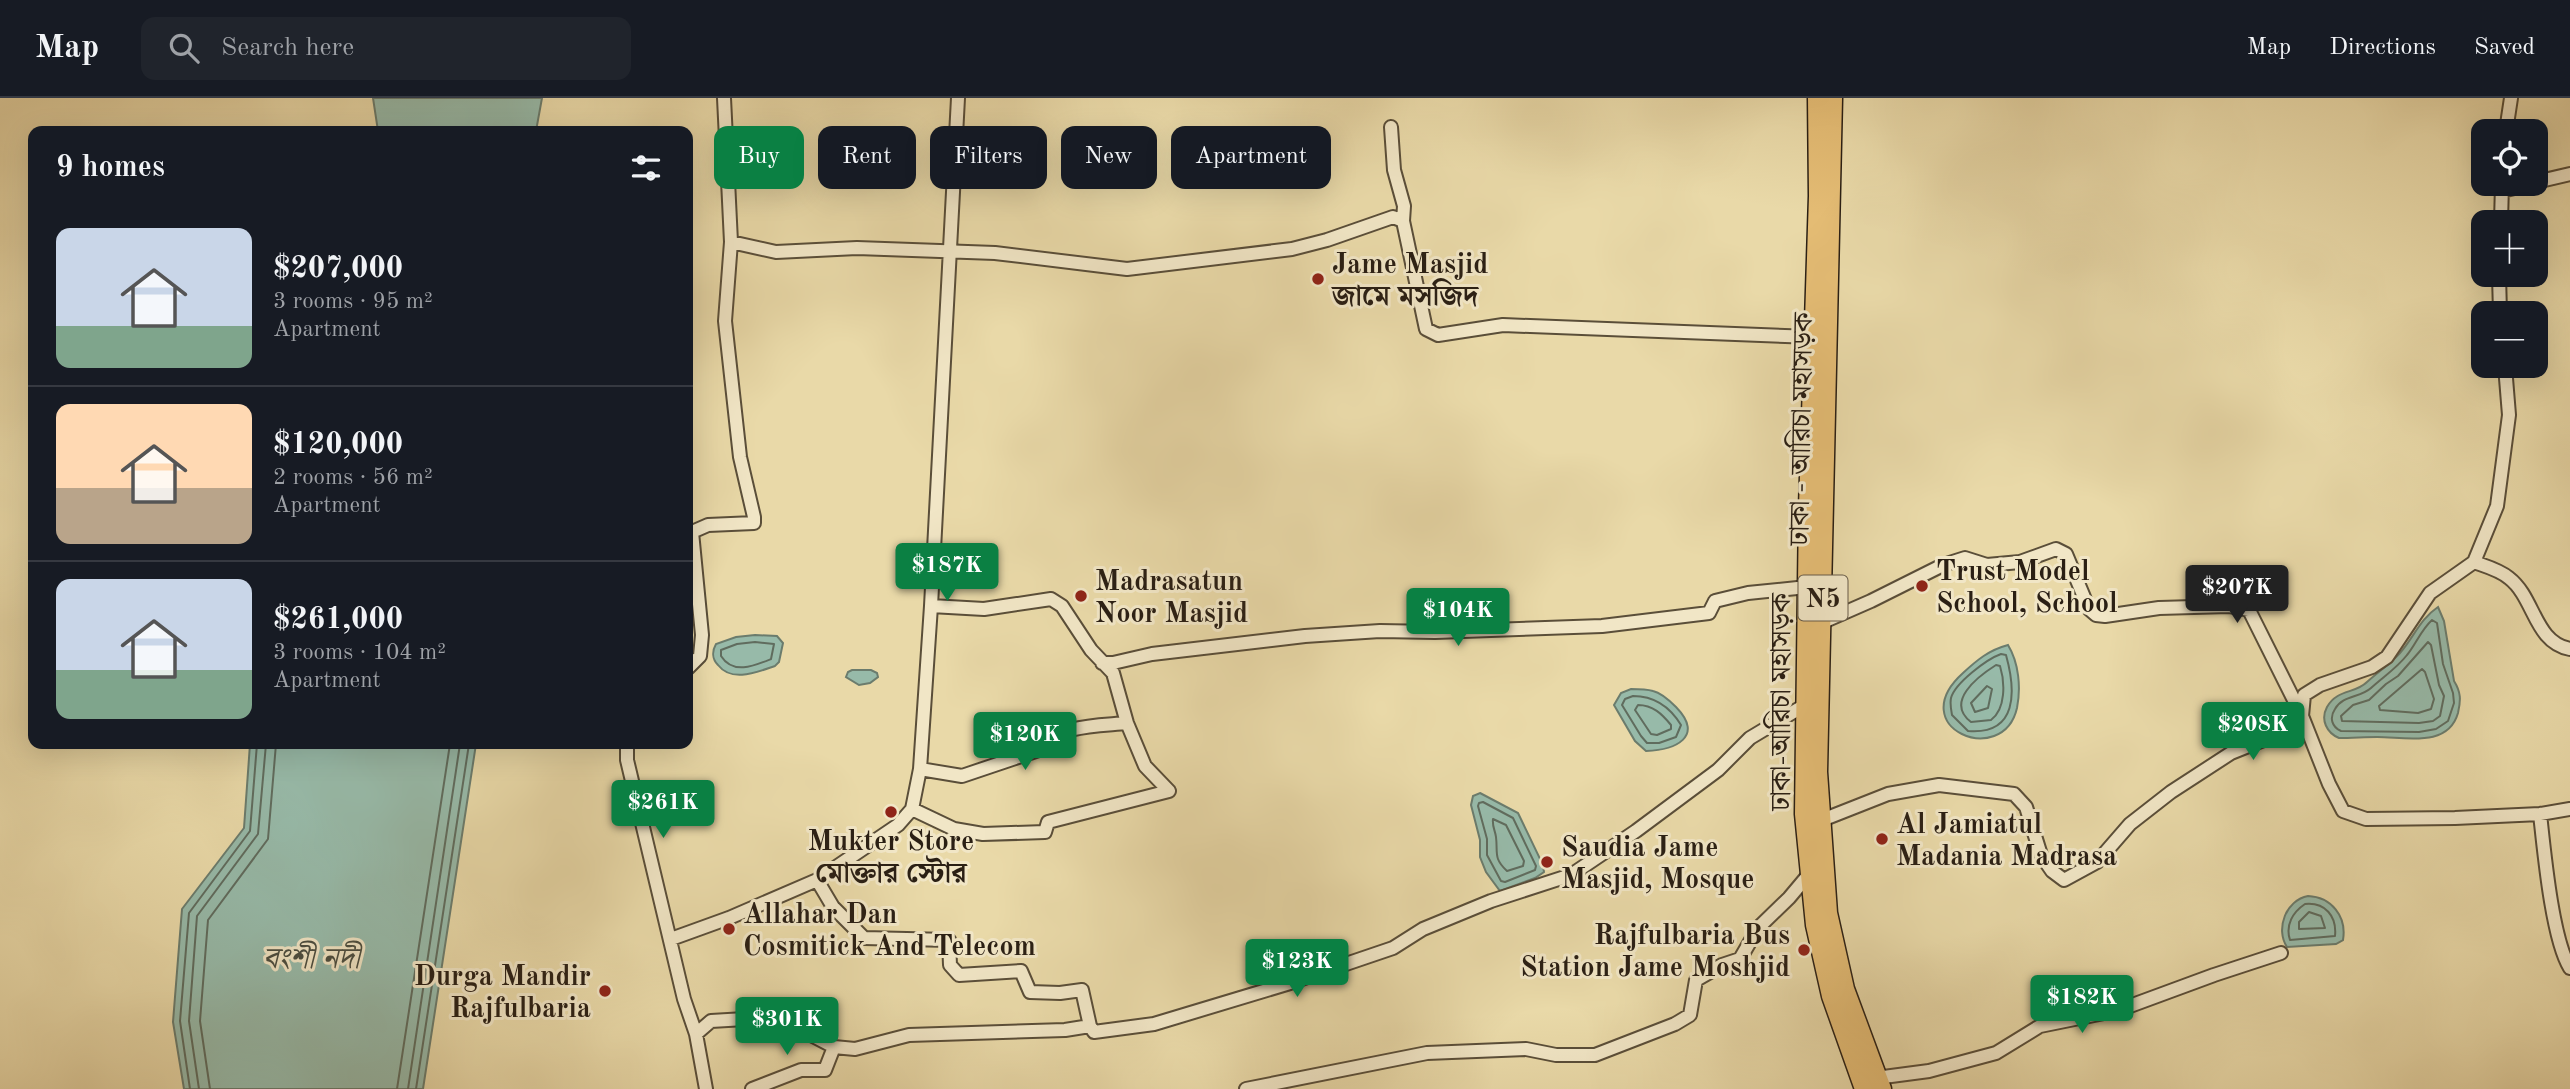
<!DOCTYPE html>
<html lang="en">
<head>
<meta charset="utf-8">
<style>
	:root { --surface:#171b24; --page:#20242c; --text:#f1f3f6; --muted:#9ea1a6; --line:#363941; --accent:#0b8043 }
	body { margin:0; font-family:"Old Standard TT","Noto Serif Bengali",serif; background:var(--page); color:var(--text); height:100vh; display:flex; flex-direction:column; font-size:26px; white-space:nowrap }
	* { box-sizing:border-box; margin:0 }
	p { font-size:23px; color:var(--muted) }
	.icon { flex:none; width:38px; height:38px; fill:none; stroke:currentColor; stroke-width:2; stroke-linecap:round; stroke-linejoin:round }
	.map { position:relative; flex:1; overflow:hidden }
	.panel { position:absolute; left:28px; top:28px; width:665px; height:623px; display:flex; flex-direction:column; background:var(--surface); border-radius:14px; box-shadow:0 7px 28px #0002 }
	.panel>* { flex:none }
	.banner { position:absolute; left:714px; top:28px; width:665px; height:63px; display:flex; gap:14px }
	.buttons { position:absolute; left:2471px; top:21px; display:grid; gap:14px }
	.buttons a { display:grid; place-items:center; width:77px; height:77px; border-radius:14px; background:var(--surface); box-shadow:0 7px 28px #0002; font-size:35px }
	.price { position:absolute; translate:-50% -60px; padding:0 16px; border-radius:7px; background:var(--accent); color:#fff; font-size:23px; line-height:46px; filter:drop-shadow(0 2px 4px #0008) }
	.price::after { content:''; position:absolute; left:50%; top:42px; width:21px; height:16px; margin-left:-10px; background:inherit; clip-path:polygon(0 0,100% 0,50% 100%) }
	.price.on { background:#222; color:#fff }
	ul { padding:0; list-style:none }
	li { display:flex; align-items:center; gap:21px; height:175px; padding:0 28px }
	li+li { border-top:2px solid var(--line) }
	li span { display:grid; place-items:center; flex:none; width:196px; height:140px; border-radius:14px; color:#555 }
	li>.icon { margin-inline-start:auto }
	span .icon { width:84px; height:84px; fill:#fffc; stroke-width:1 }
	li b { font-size:30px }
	h2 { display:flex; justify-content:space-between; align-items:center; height:84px; padding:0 28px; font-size:30px }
	.tag { padding:0 24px; border-radius:14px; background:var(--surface); box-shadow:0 7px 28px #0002; font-size:24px; line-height:63px }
	.tag.on { background:var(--accent); color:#fff }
	header { display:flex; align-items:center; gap:42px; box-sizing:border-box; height:98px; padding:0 35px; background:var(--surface); border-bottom:2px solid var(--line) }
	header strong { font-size:33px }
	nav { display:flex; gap:38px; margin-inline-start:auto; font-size:24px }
	.search { width:490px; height:63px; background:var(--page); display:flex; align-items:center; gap:18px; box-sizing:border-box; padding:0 24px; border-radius:14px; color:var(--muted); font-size:26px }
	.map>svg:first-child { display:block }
	.water { fill:#97baa9; stroke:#6b7c6d; stroke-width:2 }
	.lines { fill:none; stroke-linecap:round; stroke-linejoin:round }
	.shore { stroke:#606c5e; stroke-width:2 }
	.minor-casing { stroke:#5a4e39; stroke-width:16 }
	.highway-casing { stroke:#2a1f14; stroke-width:21 }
	.minor { stroke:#f1e6c6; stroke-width:12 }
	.highway { stroke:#e4bc74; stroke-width:18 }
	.poi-dot { fill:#8f2418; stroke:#f1e6c6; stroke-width:2.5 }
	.labels { text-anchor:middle; stroke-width:6; stroke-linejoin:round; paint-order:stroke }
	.shield { fill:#f1e6c6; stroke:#665b49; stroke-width:2 }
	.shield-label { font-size:26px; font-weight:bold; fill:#2a1f14 }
	.poi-label { font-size:28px; font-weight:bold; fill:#2a1f14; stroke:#f1e6c6; text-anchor:start }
	.street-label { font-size:28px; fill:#2a1f14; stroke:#f1e6c6 }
	.water-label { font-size:30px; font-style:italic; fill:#4b4e41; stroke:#f1e6c6 }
</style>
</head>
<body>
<header>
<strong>Map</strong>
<div class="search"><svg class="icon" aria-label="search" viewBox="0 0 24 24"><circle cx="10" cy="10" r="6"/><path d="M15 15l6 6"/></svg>Search here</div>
<nav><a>Map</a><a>Directions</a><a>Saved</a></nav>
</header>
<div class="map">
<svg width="2570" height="991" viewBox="0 0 2570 991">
	<rect width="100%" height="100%" fill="#e9d9a8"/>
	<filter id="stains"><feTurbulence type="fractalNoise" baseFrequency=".00286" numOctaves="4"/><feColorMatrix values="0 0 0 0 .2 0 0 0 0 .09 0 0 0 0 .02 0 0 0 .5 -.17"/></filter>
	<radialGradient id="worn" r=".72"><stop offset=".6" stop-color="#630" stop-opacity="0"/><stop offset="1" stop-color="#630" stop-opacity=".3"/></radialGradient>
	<path class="water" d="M373,0h169l-6,33h-158z
		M2438,509l6,14 10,60c7,11 7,19 4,32 -10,35 -52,24 -81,24 -12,0 -25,1 -38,1 -12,-5 -19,-18 -12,-31 10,-18 28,-13 40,-25 11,-10 23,-18 33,-29 14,-16 20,-34 38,-46z
		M755,537l22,1 6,7 -4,19 -4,4c-18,6 -43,17 -57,-1 -6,-6 -6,-14 -2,-21l20,-7z
		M2008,547c11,18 13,43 9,63 -14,61 -115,20 -54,-35 14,-13 26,-23 45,-28z
		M852,572h19l6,3 1,4 -8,6 -11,2 -13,-8 2,-5z
		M1631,591c8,0 15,0 22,2 9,2 17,10 23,16 29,30 -1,43 -30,44l-11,-10 -21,-36 7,-12z
		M250,646h226l-53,345h-239l-11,-67 9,-113 62,-81z
		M1480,695l38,20 25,52 1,7 -9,6 -35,13 -14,-19 -6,-15v-17l-9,-35 2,-9z
		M2308,798c23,1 39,20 35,44l-7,4 -49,3c-12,-18 -1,-47 21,-51z"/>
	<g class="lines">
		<path class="shore" d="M2432,522l5,3 6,41 10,29 1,10 -6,18 -12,8 -17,3 -78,-1c-9,-4 -12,-13 -6,-22 8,-14 25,-11 36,-21 12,-11 26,-20 36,-33 9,-11 14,-25 25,-35z
			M755,544l19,2 -3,15c-17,7 -38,16 -50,-3v-6l16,-6z
			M2428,544l3,3 8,40 5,11 -4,20 -7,5 -14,2 -77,-2 -1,-5 12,-11 16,-5 17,-16 12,-8z
			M2001,556l5,1c10,36 12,80 -38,76l-16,-16c-1,-5 -2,-12 -1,-17 4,-15 36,-39 50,-44z
			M1996,567l4,1c5,16 6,43 -9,54l-20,2c-26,-20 6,-45 25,-57z
			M2422,571l3,3 9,27 -3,10 -13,4 -38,-3 -1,-4z
			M1987,588l5,3 -4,19 -13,4 -4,-9z
			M1633,598c22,0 37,11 48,29l-5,12 -17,6h-12l-6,-7 -19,-31 3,-6z
			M1638,607c15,0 24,9 33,20v4l-14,6 -6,-1 -16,-24z
			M1483,704l30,16 23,48 -1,4 -30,12 -4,-1 -14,-26v-16l-9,-33 1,-3z
			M1493,721l13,6 18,36 -1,5 -16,5c-14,-13 -9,-18 -11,-34 -1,-7 -4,-11 -3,-18z
			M2305,806c20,-2 32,12 30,32l-45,4c-5,-15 3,-28 15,-36z
			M2309,814l12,4 4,12 -26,1v-7z
			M190,991l-10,-68 9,-108 61,-82 7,-87
			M199,991l-10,-68 8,-105 61,-82 8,-90
			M210,991l-10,-68 8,-101 60,-81 8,-95
			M397,991l53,-345
			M408,991l52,-345
			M416,991l53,-345"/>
		<defs>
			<path id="minor" d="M1391,29l3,43 10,36 -1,15
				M2506,33l5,-33
				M2536,84l34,-8
				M2502,93l29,-7
				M2501,124l1,-38
				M731,144l45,10 81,-4 138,5 132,16 165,-20 35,-9 66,-23 10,4 23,108 12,6 65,-10 310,12
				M2499,177l1,38
				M2474,464c11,4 26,8 35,16 26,20 25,64 61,71
				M931,508l53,3 67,-10 11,7 29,44 22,23 14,50 18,43 24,25
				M1823,524l48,-21 72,-36 22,-7 22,7 33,-3 36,-13 10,5 23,55 7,6 9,1 54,-8 70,-2 20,4 53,106 27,68 14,27 23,8 89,-1 85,-4 30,-5
				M1102,565h11l39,-9 153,-18 75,-5 55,1 167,-6 107,-13 6,-12 33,-8 59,-6
				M688,570l12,-12 2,-21 -10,-103 16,-7 46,-2v-6l-14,-60 -15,-136 6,-79 -7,-144
				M627,646v16l57,239 12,35 10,55
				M920,671l42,7 77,-26c21,-26 57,-24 88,-27
				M912,711l42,20 29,5 62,-2 3,-10 121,-31
				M2540,716c4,36 12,125 30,154
				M1822,722l66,-26 51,-9 75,9 12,13 15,48 11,16 12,9 33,-18 33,-38 41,-32 60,-39 50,-20 21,-17 2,-21 16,-10 52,-18 15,-10 43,-64 44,-31 23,-56 12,-91 -4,-49
				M817,782l16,27 31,31 85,2 1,25 9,10 62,-4 9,21 30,1 22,-3 8,36 4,6 60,-8 136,-41 103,-35 30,-19 68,-28 80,-26 65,-44 82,-61 32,-32 55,-33
				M671,841l58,-21 88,-38 81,-55 14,-16 8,-40 11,-163 27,-508
				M696,936l15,-13 34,-2 66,16 23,12 21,2 54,-14 156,-5 25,-4
				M1876,980l53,-7 67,-18 44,-27 79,-16 95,-35 67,-22
				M752,991l49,-19h24l9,-23
				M1246,991l181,-36 99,-4 30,6h39l80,-31 15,-9 6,-35 26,-15 18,-6 18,-31 31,-30 21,-25"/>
			<path id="highway" d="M1817,0l1,98 -10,311 -4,307 11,111 16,71 33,93
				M1833,0l-15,674 10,141 17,76 37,100"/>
		</defs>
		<use href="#minor" class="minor-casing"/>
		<use href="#highway" class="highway-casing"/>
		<use href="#minor" class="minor"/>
		<use href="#highway" class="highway"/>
	</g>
	<g class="poi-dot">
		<circle cx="1318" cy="181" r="7"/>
		<circle cx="1922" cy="488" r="7"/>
		<circle cx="1081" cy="498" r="7"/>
		<circle cx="891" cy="714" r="7"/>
		<circle cx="1882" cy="741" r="7"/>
		<circle cx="1547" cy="764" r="7"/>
		<circle cx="729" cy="831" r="7"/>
		<circle cx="1804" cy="852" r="7"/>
		<circle cx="605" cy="893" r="7"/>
	</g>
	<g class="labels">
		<rect class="shield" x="1798.5" y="477.5" width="49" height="45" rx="5"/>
		<g class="shield-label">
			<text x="1823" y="509">N5</text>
		</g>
		<g class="poi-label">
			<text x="1332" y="175">Jame Masjid<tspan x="1332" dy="32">জামে মসজিদ</tspan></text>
			<text x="1936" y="482">Trust Model<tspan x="1936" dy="32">School, School</tspan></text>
			<text x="1095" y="492">Madrasatun<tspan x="1095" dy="32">Noor Masjid</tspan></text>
			<text x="1896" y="735">Al Jamiatul<tspan x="1896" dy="32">Madania Madrasa</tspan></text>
			<text x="891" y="752" text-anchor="middle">Mukter Store<tspan x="891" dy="32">মোক্তার স্টোর</tspan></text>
			<text x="1561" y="758">Saudia Jame<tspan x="1561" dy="32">Masjid, Mosque</tspan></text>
			<text x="743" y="825">Allahar Dan<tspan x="743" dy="32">Cosmitick And Telecom</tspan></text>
			<text x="1790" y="846" text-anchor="end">Rajfulbaria Bus<tspan x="1790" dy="32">Station Jame Moshjid</tspan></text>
			<text x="591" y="887" text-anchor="end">Durga Mandir<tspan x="591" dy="32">Rajfulbaria</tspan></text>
		</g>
		<g class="street-label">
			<text transform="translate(1800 331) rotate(-89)" y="10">ঢাকা - আরিচা মহাসড়ক</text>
			<text transform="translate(1780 604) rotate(-90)" y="10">ঢাকা-আরিচা মহাসড়ক</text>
		</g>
		<g class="water-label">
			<text x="311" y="870">বংশী নদী</text>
		</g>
	</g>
	<rect width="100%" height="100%" filter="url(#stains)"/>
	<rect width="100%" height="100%" fill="url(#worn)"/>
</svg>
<div class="buttons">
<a><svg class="icon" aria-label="locate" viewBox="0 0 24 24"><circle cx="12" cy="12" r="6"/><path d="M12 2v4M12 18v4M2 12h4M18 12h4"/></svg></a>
<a>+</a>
<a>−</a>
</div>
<b class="price" style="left:947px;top:505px">$187K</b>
<b class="price on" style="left:2237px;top:527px">$207K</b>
<b class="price" style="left:1458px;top:550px">$104K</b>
<b class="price" style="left:2253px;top:664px">$208K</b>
<b class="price" style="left:1025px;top:674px">$120K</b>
<b class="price" style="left:663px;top:742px">$261K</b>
<b class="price" style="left:1297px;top:901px">$123K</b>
<b class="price" style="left:2082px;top:937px">$182K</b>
<b class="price" style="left:787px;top:959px">$301K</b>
<div class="banner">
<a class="tag on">Buy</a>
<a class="tag">Rent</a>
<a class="tag">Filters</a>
<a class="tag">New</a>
<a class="tag">Apartment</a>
</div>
<section class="panel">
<h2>9 homes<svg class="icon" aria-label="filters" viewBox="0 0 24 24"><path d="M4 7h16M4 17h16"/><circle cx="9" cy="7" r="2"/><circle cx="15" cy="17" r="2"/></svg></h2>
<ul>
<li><span style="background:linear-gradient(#c9d6e8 70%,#7fa58c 0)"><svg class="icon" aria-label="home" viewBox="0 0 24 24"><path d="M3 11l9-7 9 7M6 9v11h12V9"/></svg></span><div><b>$207,000</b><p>3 rooms · 95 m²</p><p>Apartment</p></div></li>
<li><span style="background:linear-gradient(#ffd9b3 60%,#b9a48a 0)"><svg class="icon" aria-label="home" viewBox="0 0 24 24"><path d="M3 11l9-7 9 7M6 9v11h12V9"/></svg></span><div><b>$120,000</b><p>2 rooms · 56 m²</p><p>Apartment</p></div></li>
<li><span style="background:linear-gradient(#c9d6e8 65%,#7fa58c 0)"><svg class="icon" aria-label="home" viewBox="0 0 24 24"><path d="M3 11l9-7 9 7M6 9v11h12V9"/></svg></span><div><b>$261,000</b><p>3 rooms · 104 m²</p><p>Apartment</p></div></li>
</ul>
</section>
</div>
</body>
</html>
